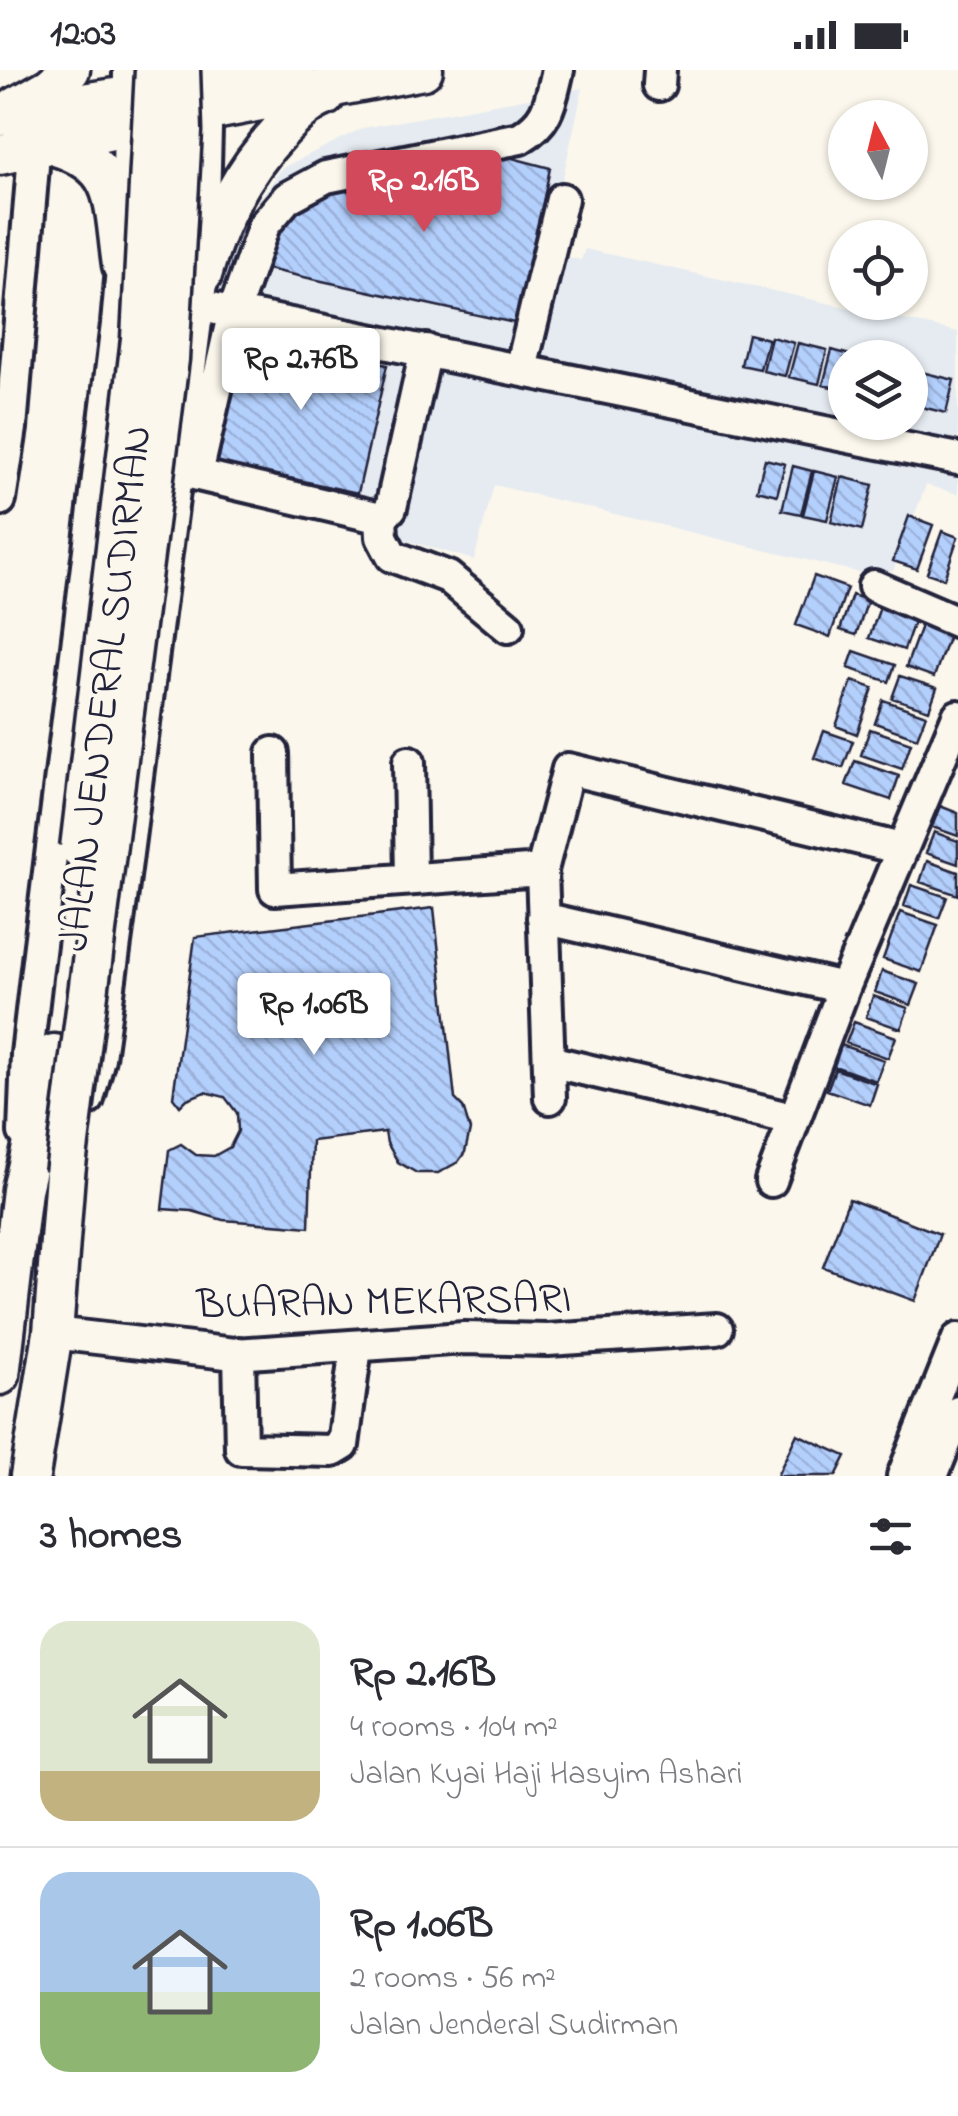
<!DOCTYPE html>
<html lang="en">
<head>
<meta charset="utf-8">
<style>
	:root { --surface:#fff; --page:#f2f2f3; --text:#2b2b33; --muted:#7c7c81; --line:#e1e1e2; --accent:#d1495b }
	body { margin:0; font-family:"Indie Flower",sans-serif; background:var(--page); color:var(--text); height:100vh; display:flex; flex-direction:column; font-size:38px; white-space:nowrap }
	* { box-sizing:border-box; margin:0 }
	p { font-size:32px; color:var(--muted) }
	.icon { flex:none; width:55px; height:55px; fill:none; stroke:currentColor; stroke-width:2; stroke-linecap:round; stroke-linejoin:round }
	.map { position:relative; height:1406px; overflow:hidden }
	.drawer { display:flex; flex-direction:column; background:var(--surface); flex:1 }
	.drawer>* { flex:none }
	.needle { width:65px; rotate:353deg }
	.buttons { position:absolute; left:828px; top:30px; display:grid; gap:20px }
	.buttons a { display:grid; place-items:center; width:100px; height:100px; border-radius:50%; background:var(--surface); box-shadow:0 2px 8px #0004; font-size:50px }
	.price { position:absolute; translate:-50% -85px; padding:0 22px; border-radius:10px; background:#fff; color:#222; font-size:32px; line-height:65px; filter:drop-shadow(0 2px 5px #0008) }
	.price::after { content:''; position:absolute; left:50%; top:60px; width:30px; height:22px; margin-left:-15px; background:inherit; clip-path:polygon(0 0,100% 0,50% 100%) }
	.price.current { background:var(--accent); color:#fff }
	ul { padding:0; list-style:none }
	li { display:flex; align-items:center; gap:30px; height:250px; padding:0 40px }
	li+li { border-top:2px solid var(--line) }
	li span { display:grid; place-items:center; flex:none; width:280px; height:200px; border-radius:30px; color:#555 }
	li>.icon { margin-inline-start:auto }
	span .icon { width:120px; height:120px; fill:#fffc; stroke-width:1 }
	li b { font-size:42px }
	h2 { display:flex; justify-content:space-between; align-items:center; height:120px; padding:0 40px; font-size:42px }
	.status { display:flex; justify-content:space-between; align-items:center; height:70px; padding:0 50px; background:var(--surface); direction:ltr }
	.status svg { height:28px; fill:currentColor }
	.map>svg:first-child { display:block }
	.built { fill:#e5ebf1; fill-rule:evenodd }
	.building { fill:url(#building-back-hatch); stroke:#22223b; stroke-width:2.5 }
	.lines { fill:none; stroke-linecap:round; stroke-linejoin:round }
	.minor-casing { stroke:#22223b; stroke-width:38 }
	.major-casing { stroke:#22223b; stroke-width:45 }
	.minor { stroke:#fbf7ec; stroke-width:30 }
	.major { stroke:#fbf7ec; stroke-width:38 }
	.major-bridge-casing { stroke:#22223b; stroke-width:45; stroke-linecap:butt }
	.major-bridge { stroke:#fbf7ec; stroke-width:38 }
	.labels { text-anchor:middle; stroke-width:8; stroke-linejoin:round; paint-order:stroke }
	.street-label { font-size:42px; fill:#22223b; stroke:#fbf7ec }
</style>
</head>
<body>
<div class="status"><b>12:03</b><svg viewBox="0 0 49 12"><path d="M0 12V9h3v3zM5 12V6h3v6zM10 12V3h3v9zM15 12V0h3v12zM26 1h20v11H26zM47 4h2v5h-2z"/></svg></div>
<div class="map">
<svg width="958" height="1406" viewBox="0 0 958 1406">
	<defs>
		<pattern id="building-back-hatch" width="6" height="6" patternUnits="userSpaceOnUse" patternTransform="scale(2.5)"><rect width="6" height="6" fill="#b3cffc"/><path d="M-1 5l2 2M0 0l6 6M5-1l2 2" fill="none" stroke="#9ab1d9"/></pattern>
	</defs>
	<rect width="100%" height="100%" fill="#fbf7ec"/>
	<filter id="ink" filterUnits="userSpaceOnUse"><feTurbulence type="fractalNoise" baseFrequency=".01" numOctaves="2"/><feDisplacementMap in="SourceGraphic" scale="20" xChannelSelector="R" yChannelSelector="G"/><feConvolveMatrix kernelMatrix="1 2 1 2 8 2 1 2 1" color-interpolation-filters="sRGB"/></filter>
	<g filter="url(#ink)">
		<path class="built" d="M583,18l-37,164 35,8 4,-11 373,83v162l-32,-9 -33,86 -28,3 -371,-89 -20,75 -292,-85 38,-220 62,-87 81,-40zM845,288h65v64h-65z"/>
		<path class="building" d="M478,79l72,19 -31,156 -252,-55 10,-54 79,-41 58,11 9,-25 44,7z
			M243,264l144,31 -29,128 -143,-31z
			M748,264l20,5 -8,30 -19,-4z
			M771,267l23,6 -9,33 -22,-5z
			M798,273l29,7 -8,34 -30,-7z
			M832,280l25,7 -12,1v32l-22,-5z
			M917,301l37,9 -8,33 -36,-9z
			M765,389l20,5 -8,31 -20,-5z
			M793,396l19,5 -11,43 -19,-4z
			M814,401l24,6 -11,43 -24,-5z
			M842,407l31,8 -11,45 -31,-8z
			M909,446l24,9 -16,44 -24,-8z
			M942,461l16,6 -14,42 -17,-6z
			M814,506l33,12 -17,49 -34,-12z
			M852,525l16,5 -12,35 -16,-5z
			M880,537l35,12 -11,31 -35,-12z
			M923,550l28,10 -17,47 -28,-10z
			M854,581l41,14 -6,17 -41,-14z
			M900,606l37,12 -8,22 -37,-12z
			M852,611l21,7 -16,46 -21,-8z
			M883,630l43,15 -9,23 -42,-15z
			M870,659l41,14 -9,26 -41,-14z
			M824,661l29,10 -10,27 -29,-10z
			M855,691l44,15 -8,24 -45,-15z
			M940,736l18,7v23l-26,-9z
			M934,762l24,9v23l-32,-11z
			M927,791l31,11v23l-38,-13z
			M911,815l36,12 -8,21 -35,-12z
			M434,838l21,191 8,8 7,23 -5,22 -7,10 -20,11h-21l-19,-11 -11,-19 -2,-11 -73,9 -3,86 -86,-7 -31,-9 -30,-2 7,-59 12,-6 15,11 18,1 16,-9 8,-16 -1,-18 -12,-16 -20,-5 -18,7 -7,7 -7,-9 22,-160z
			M900,842l38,13 -17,47 -38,-13z
			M882,901l37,13 -8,21 -36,-13z
			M873,926l35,12 -7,21 -35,-12z
			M854,952l42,15 -8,21 -42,-15z
			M841,975l43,15 -8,21 -42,-15z
			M835,999l42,15 -7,21 -43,-15z
			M849,1129l91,35 -25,67 -92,-34z
			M797,1364l49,22 -10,20h-59z"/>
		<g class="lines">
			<defs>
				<path id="minor" d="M659,15l1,-15
					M177,231l781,158
					M521,299l41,-170
					M181,401l200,47 10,-10 35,-158
					M197,404l37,-163 30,-86 23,-27 39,-21 194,-39c30,-18 30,-36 38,-68
					M0,430l11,-72 22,-262 -2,-19
					M381,448l1,19 10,19 56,21 60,50
					M874,516l84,36
					M273,683l2,136 267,-19
					M409,692l2,117
					M543,848l301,70
					M549,991l244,58
					M550,1028l-8,-228 26,-101 334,80
					M88,1029l11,-41 22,-158 81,-625 5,-182
					M24,1062l3,-78 9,-77 81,-653 11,-121 1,-133
					M771,1111l73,-193 114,-272
					M53,1263l182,21 229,-16 84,2 169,-11
					M239,1283l2,96 92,2 10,-6 13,-98
					M903,1406l55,-137
					M932,1406l26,-64"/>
				<path id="major" d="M16,37l35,-20 19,-17
					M0,46l294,-46
					M45,73c76,20 67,54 77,122
					M0,85l130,-29 293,-56
					M202,205c16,-56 39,-102 79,-145 13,-13 27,-28 44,-34
					M0,1305l22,-185 32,-136
					M30,1406l23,-143 12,-159"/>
			</defs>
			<use href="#minor" class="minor-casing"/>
			<use href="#major" class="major-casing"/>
			<use href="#minor" class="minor"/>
			<use href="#major" class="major"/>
			<defs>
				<path id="major-bridge" d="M80,778l61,-509 14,-269
					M65,1104l104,-815 13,-228 -2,-61"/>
			</defs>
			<use href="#major-bridge" class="major-bridge-casing"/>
			<use href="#major-bridge" class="major-bridge"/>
		</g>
	</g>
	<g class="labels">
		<g class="street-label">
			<text transform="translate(103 618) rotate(-83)" y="15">JALAN JENDERAL SUDIRMAN</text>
			<text transform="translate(384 1229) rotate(-1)" y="15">BUARAN MEKARSARI</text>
		</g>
	</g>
</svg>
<div class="buttons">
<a><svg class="needle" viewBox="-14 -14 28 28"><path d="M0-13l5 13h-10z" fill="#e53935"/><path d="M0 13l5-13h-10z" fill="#7c7c81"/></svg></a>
<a><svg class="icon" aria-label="locate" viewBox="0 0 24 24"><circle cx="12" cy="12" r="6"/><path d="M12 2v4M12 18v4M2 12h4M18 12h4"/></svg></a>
<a><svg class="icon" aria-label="layers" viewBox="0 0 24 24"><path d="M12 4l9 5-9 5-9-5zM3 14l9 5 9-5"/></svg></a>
</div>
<b class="price current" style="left:424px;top:165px">Rp 2.16B</b>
<b class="price" style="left:301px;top:343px">Rp 2.76B</b>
<b class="price" style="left:314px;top:988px">Rp 1.06B</b>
</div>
<section class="drawer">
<h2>3 homes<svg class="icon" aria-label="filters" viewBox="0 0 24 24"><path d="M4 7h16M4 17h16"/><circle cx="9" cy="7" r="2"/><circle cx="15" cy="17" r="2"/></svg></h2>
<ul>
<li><span style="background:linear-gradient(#dfe7d0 75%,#c2b280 0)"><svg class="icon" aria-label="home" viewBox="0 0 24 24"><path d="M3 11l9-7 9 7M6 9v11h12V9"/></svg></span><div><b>Rp 2.16B</b><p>4 rooms · 104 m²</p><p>Jalan Kyai Haji Hasyim Ashari</p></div></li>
<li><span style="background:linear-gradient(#a9c7e8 60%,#8fb573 0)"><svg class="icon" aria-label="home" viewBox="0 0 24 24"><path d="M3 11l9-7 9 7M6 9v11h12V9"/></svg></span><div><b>Rp 1.06B</b><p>2 rooms · 56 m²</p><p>Jalan Jenderal Sudirman</p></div></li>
</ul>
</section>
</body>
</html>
